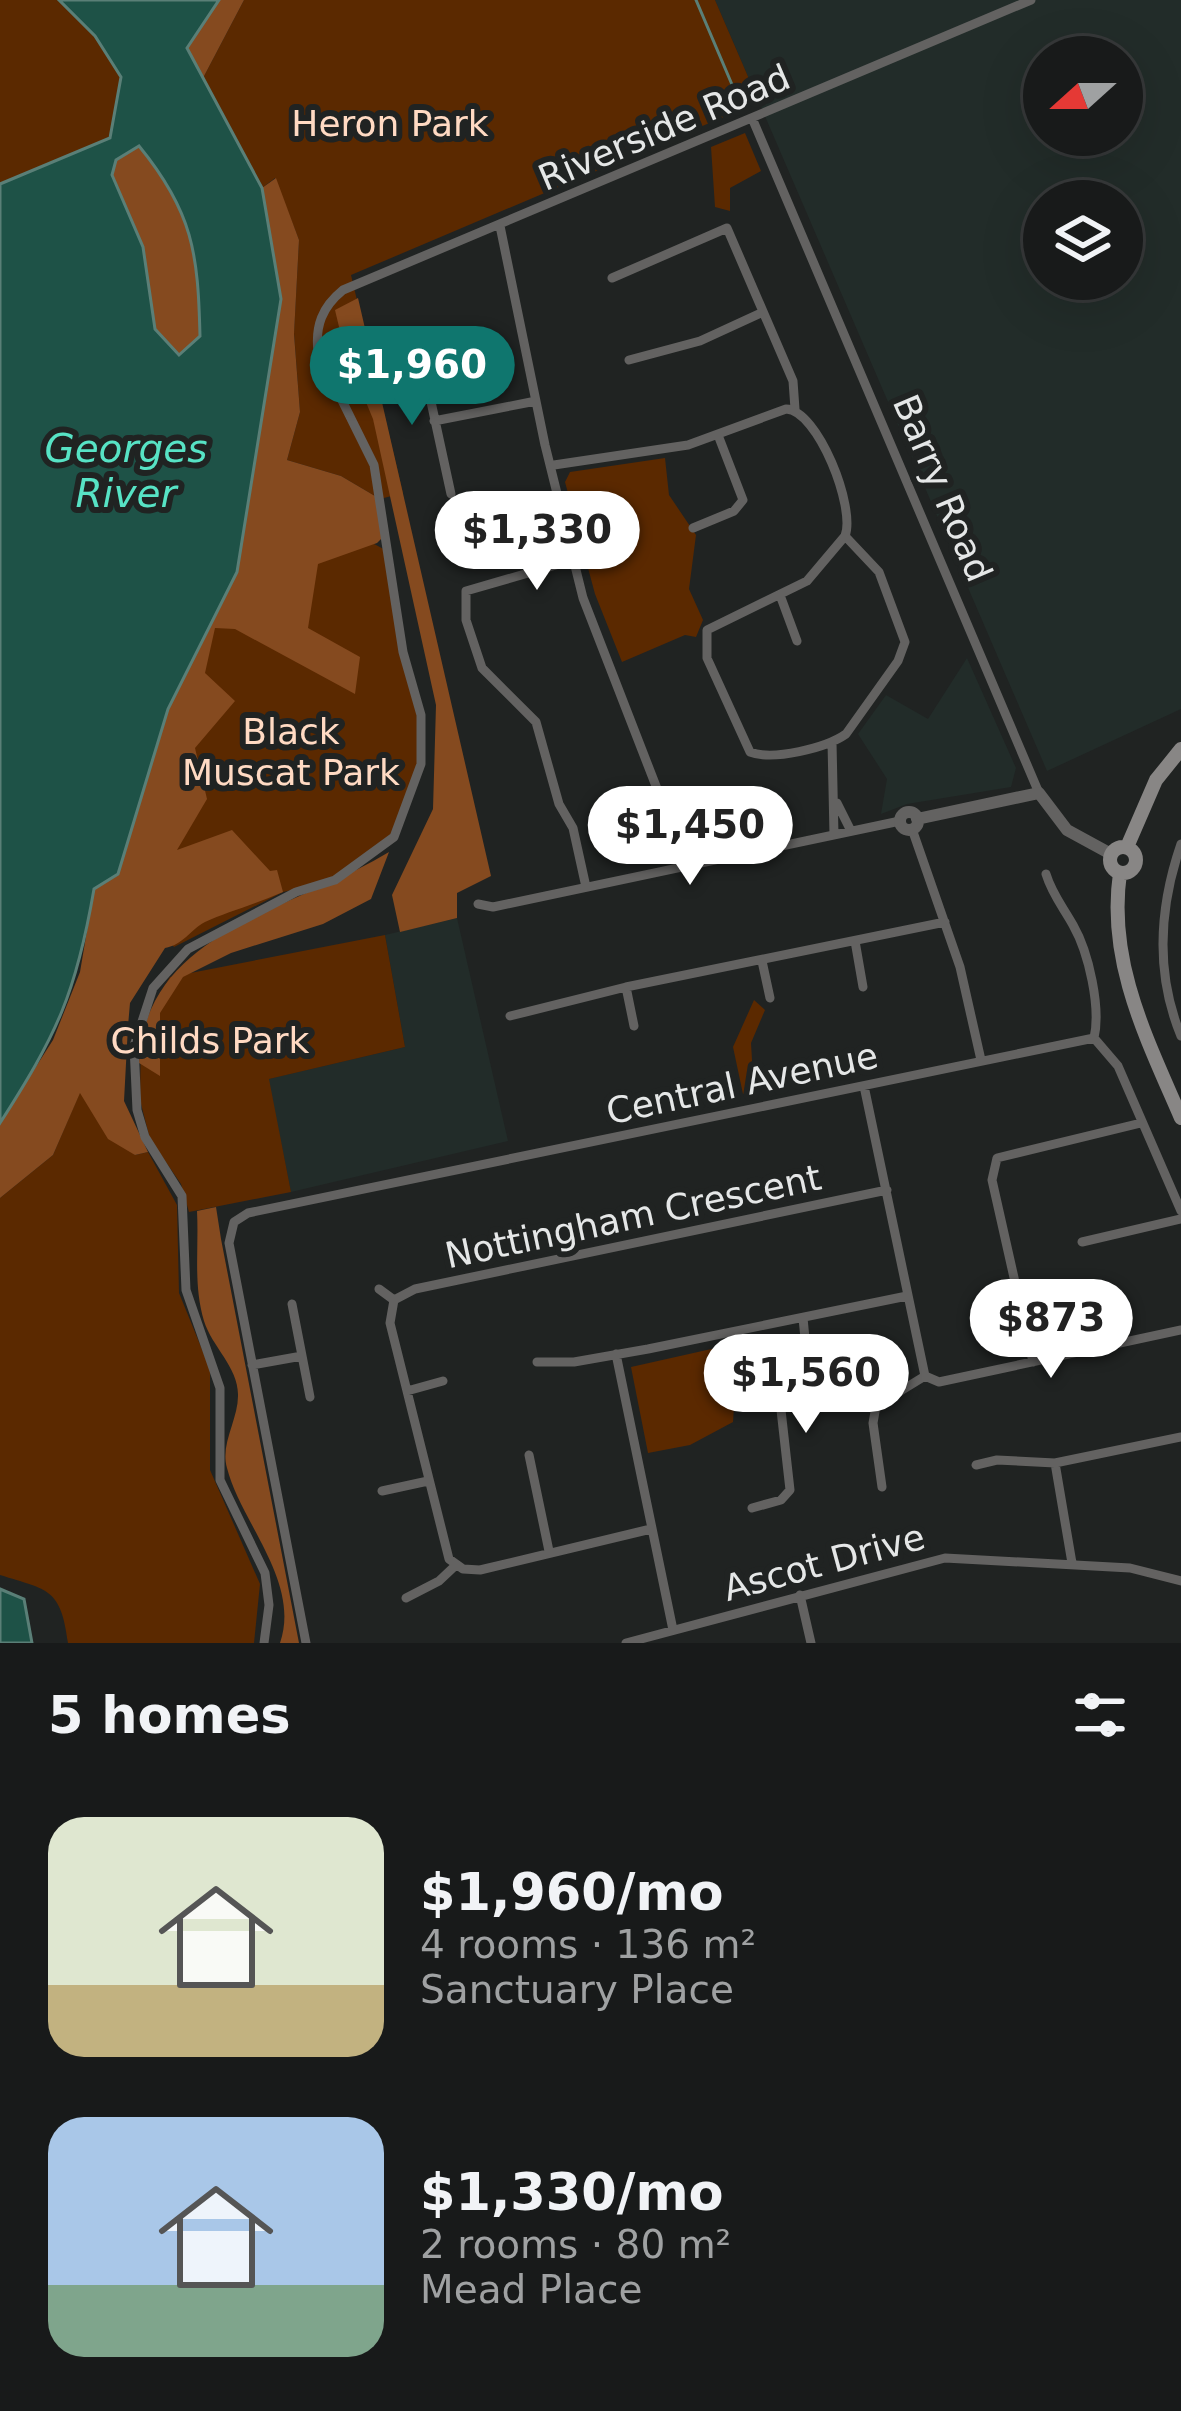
<!DOCTYPE html>
<html lang="en">
<head>
<meta charset="utf-8">
<style>
	:root { --surface:#181a1a; --page:#212323; --text:#f1f3f6; --muted:#9fa1a2; --line:#363839; --accent:#0f766e }
	body { margin:0; font-family:"DejaVu Sans",sans-serif; background:var(--page); color:var(--text); height:100vh; display:flex; flex-direction:column; font-size:45px; white-space:nowrap }
	* { box-sizing:border-box; margin:0 }
	p { font-size:39px; color:var(--muted) }
	.icon { flex:none; width:66px; height:66px; fill:none; stroke:currentColor; stroke-width:2; stroke-linecap:round; stroke-linejoin:round }
	.map { position:relative; height:1643px; overflow:hidden }
	.drawer { display:flex; flex-direction:column; background:var(--surface); flex:1 }
	.drawer>* { flex:none }
	.needle { width:78px; rotate:249deg }
	.fabs { position:absolute; left:1023px; top:36px; display:grid; gap:24px }
	.fabs a { display:grid; place-items:center; width:120px; height:120px; border-radius:50%; background:var(--surface); box-shadow:0 12px 48px #0002,0 0 0 3px var(--line); font-size:60px }
	.price { position:absolute; translate:-50% -102px; padding:0 27px; border-radius:42px; background:#fff; color:#222; font-size:39px; line-height:78px; filter:drop-shadow(0 3px 6px #0008) }
	.price::after { content:''; position:absolute; left:50%; top:72px; width:36px; height:27px; margin-left:-18px; background:inherit; clip-path:polygon(0 0,100% 0,50% 100%) }
	.price.active { background:var(--accent); color:#fff }
	ul { padding:0; list-style:none }
	li { display:flex; align-items:center; gap:36px; height:300px; padding:0 48px }
	li span { display:grid; place-items:center; flex:none; width:336px; height:240px; border-radius:36px; color:#555 }
	li>.icon { margin-inline-start:auto }
	span .icon { width:144px; height:144px; fill:#fffc; stroke-width:1 }
	li b { font-size:51px }
	h2 { display:flex; justify-content:space-between; align-items:center; height:144px; padding:0 48px; font-size:51px }
	.map>svg:first-child { display:block }
	.built { fill:#222c29; fill-rule:evenodd }
	.green { fill:#5b2900 }
	.forest { fill:#854a1f }
	.water { fill:#1e5247; stroke:#5a7f77; stroke-width:3; fill-rule:evenodd }
	.lines { fill:none; stroke-linecap:round; stroke-linejoin:round }
	.stream { stroke:#5a7f77; stroke-width:3 }
	.minor { stroke:#636261; stroke-width:9 }
	.tertiary { stroke:#636261; stroke-width:12 }
	.secondary { stroke:#888685; stroke-width:14 }
	.labels { text-anchor:middle; stroke-width:12; stroke-linejoin:round; paint-order:stroke }
	.park-label { font-size:36px; fill:#ffdac3; stroke:#202322 }
	.street-label { font-size:36px; fill:#e5e7e7; stroke:#202322 }
	.water-label { font-size:39px; font-style:italic; fill:#57e3c5; stroke:#202322 }
</style>
</head>
<body>
<div class="map">
<svg width="1181" height="1643" viewBox="0 0 1181 1643">
	<rect width="100%" height="100%" fill="#202322"/>
	<path class="built" d="M715,0h466v709l-134,62zM1044,57h78v78h-78zM1044,201h78v78h-78z
		M967,658l49,110 -5,19 -104,17 -26,10 6,-35 -29,-45 28,-39 42,24z
		M457,918l51,223 -217,51 -23,-113 137,-32 -20,-112z"/>
	<path class="green" d="M0,0h59l36,36 26,41 -11,62 -110,45z
		M244,0h471l44,102 -408,173 52,218 -23,6 -39,-23 -54,-16 13,-48 -6,-79 5,-93 -24,-62 -13,10 -59,-110z
		M745,133l16,38 -31,17v23l-15,-4 -4,-60z
		M665,458l4,37 27,40 -7,54 14,31 -7,17 -11,-2 -63,27 -27,-68 -30,-112 5,-10z
		M254,479l135,73 5,49 27,114 2,34 -29,88 -59,43 -52,12 -109,55 -56,-73 29,-96 90,-206z
		M385,935l20,112 -136,32 22,113 -102,20 -8,-28 -31,-45 -10,-39 1,-73 29,-50z
		M754,1000l11,10 -14,33 3,51h-11l-10,-47z
		M80,1092l55,63 13,-3 29,53 2,88 31,76v101l50,114 -6,59h-186c-7,-55 -20,-53 -68,-68v-377l53,-43z
		M738,1343l-5,79 -43,23 -42,8 -17,-86z"/>
	<path class="forest" d="M219,0h25l-41,78 -17,-31z
		M140,145c53,79 58,97 60,191l-22,19 -23,-26 -12,-82 -31,-72 4,-15z
		M276,178l23,62 -5,94 6,78 -13,48 54,16 39,23 7,34 -10,10 -59,21 -10,64 52,29 -5,37 -120,-65 -20,-1 -10,45 30,28 -40,47 12,51 -30,51 55,-20 38,41 7,-1 6,22c-27,12 -56,20 -78,30 -15,8 -22,23 -40,26l-35,55 -2,23 -4,75 24,51 -13,3 -27,-16 -28,-46 -27,62 -53,43v-75l53,-83 27,-68 14,-83 24,-15 50,-165 69,-137 44,-273 -19,-111z
		M358,298l133,578 -34,17v25l-57,14 -8,-37 41,-86 3,-104 -63,-286 -28,-67 -10,-42z
		M389,852l-18,47 -48,25 -92,29 -48,24 -23,36v63l-21,-13c6,-133 154,-152 250,-211z
		M216,1207l5,32 78,404h-19c21,-61 -39,-120 -53,-175 -7,-24 11,-48 11,-72 1,-28 -26,-49 -34,-75 -11,-37 -5,-72 -7,-110z"/>
	<path class="water" d="M59,0h160l-32,48 75,140 19,111 -44,273 -69,137 -50,165 -24,15c-18,105 -37,145 -94,234v-939l110,-46 11,-61 -26,-41zM139,146c54,66 59,107 61,190l-21,19 -24,-26 -12,-82 -31,-72 4,-15z
		M0,1589l24,10 8,44h-32z"/>
	<g class="lines">
		<path class="stream" d="M696,0l43,101"/>
		<path class="minor" d="M752,118l287,675
			M500,226l45,219 38,153 104,268
			M612,278l115,-50 66,153 2,28
			M420,351l31,143
			M629,360l71,-19 63,-29
			M434,421l102,-20
			M554,465l134,-20 98,-36c32,1 70,99 59,127l34,36 26,70 -7,19 -52,73c-20,14 -73,27 -96,18l-43,-94v-28l100,-49 38,-45
			M693,528l41,-17 9,-11 -25,-65
			M573,560l-107,31v29l16,48 54,54 23,82 14,24 13,59
			M780,595l17,46
			M832,742l2,93
			M837,803l14,28
			M912,829l48,138 21,93
			M1181,844c-22,64 -26,129 0,192
			M1046,874c6,20 17,33 27,51 16,28 28,83 21,113
			M478,904l15,3 407,-86
			M855,941l8,46
			M762,961l8,37
			M626,987l8,39
			M510,1016l116,-29 319,-65
			M1094,1038l24,28 63,145
			M864,1086l61,290
			M1082,1242l99,-23
			M379,1289l15,11
			M292,1304l18,93
			M616,1354l57,276
			M537,1362h37l74,-13 259,-53
			M1033,1362l-41,-182 5,-22 144,-35
			M252,1365l50,-9
			M925,1376l14,6 242,-52
			M407,1391l36,-10
			M529,1455l20,96
			M1055,1463l17,100
			M976,1465l21,-5 58,3 126,-26
			M882,1487l-9,-64 3,-17 49,-30
			M382,1491l46,-10
			M752,1508l29,-8 9,-10 -9,-80 26,-51 -4,-41
			M651,1529l-171,41 -17,-1 -14,-10 -59,-236 4,-23 21,-11 472,-99
			M800,1595l11,48
			M406,1598l33,-17 17,-16
			M264,1643l5,-38 -4,-32 -45,-93v-92l-34,-98 -4,-94 -37,-59 -8,-27 -3,-64 19,-58 35,-39 108,-57 39,-12 59,-43 27,-73v-49l-18,-63 -29,-187 -56,-113c-3,-26 4,-45 25,-62l688,-290
			M306,1643l-77,-400 5,-21 14,-9 846,-175
			M626,1643l319,-85 185,10 51,13"/>
		<path class="tertiary" d="M900 821a9 9 0 1 1 18 0a9 9 0 1 1-18 0Z
			M917,819l122,-26 28,37 44,24"/>
		<path class="secondary" d="M1110 860a13 13 0 1 1 26 0a13 13 0 1 1-26 0Z
			M1127,847l29,-67 25,-31
			M1120,873c-13,89 27,166 61,245"/>
	</g>
	<g class="labels">
		<g class="park-label">
			<text x="390" y="136">Heron Park</text>
			<text x="291" y="744">Black<tspan x="291" dy="41">Muscat Park</tspan></text>
			<text x="210" y="1053">Childs Park</text>
		</g>
		<g class="street-label">
			<text transform="translate(664 127) rotate(-23)" y="13">Riverside Road</text>
			<text transform="translate(943 488) rotate(67)" y="13">Barry Road</text>
			<text transform="translate(742 1083) rotate(-12)" y="13">Central Avenue</text>
			<text transform="translate(633 1216) rotate(-12)" y="13">Nottingham Crescent</text>
			<text transform="translate(824 1562) rotate(-15)" y="13">Ascot Drive</text>
		</g>
		<g class="water-label">
			<text x="126" y="462">Georges<tspan x="126" dy="45">River</tspan></text>
		</g>
	</g>
</svg>
<div class="fabs">
<a><svg class="needle" viewBox="-14 -14 28 28"><path d="M0-13l5 13h-10z" fill="#e53935"/><path d="M0 13l5-13h-10z" fill="#9fa1a2"/></svg></a>
<a><svg class="icon" aria-label="layers" viewBox="0 0 24 24"><path d="M12 4l9 5-9 5-9-5zM3 14l9 5 9-5"/></svg></a>
</div>
<b class="price active" style="left:412px;top:428px">$1,960</b>
<b class="price" style="left:537px;top:593px">$1,330</b>
<b class="price" style="left:690px;top:888px">$1,450</b>
<b class="price" style="left:1051px;top:1381px">$873</b>
<b class="price" style="left:806px;top:1436px">$1,560</b>
</div>
<section class="drawer">
<h2>5 homes<svg class="icon" aria-label="filters" viewBox="0 0 24 24"><path d="M4 7h16M4 17h16"/><circle cx="9" cy="7" r="2"/><circle cx="15" cy="17" r="2"/></svg></h2>
<ul>
<li><span style="background:linear-gradient(#dfe7d0 70%,#c2b280 0)"><svg class="icon" aria-label="home" viewBox="0 0 24 24"><path d="M3 11l9-7 9 7M6 9v11h12V9"/></svg></span><div><b>$1,960/mo</b><p>4 rooms · 136 m²</p><p>Sanctuary Place</p></div></li>
<li><span style="background:linear-gradient(#a9c7e8 70%,#7fa58c 0)"><svg class="icon" aria-label="home" viewBox="0 0 24 24"><path d="M3 11l9-7 9 7M6 9v11h12V9"/></svg></span><div><b>$1,330/mo</b><p>2 rooms · 80 m²</p><p>Mead Place</p></div></li>
</ul>
</section>
</body>
</html>
